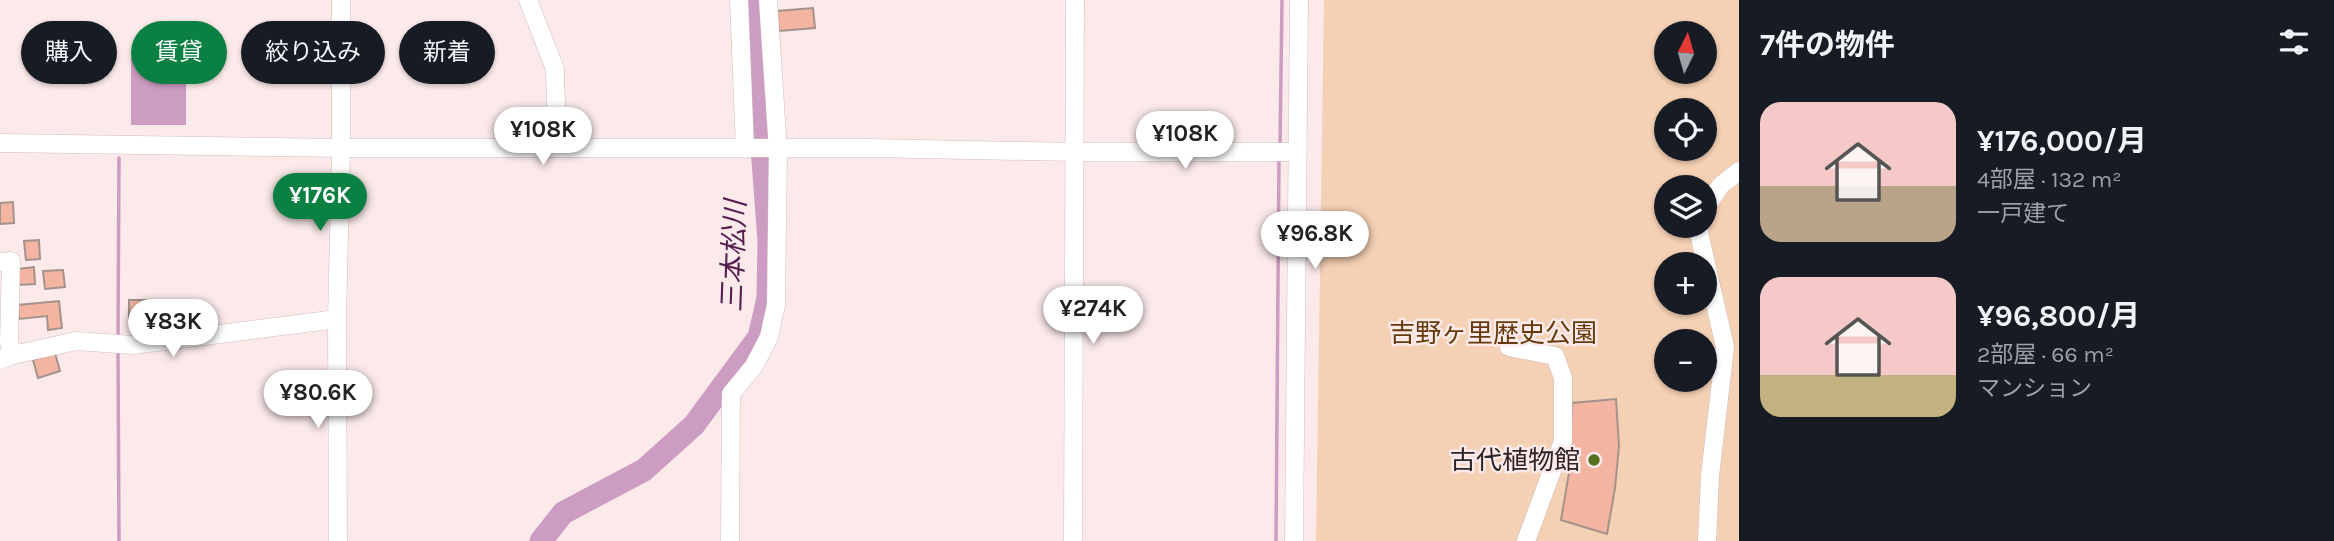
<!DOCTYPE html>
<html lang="ja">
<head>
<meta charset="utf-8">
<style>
	:root { --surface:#171b24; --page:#20242c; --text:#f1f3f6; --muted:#9ea1a6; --accent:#0b8043 }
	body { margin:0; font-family:Karla,"Noto Sans JP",sans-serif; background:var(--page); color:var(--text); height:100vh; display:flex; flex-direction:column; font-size:26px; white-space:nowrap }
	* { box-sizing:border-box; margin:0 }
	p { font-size:23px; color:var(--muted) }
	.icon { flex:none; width:38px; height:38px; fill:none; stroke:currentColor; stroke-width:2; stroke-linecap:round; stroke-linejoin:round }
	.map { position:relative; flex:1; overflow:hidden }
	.drawer { display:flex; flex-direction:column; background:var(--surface); width:595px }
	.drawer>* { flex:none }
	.banner { position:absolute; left:21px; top:21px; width:665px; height:63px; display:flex; gap:14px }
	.needle { width:46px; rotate:5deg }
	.fabs { position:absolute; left:1654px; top:21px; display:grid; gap:14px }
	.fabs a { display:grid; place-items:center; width:63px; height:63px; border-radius:50%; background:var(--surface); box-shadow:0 2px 5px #0004; font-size:35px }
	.price { position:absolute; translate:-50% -60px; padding:0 16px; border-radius:24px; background:#fff; color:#222; font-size:23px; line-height:46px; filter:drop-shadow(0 2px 4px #0008) }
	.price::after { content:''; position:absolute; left:50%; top:42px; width:21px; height:16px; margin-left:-10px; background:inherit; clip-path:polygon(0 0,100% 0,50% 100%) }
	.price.selected { background:var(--accent); color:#fff }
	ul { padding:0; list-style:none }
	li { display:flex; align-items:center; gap:21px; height:175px; padding:0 21px }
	li span { display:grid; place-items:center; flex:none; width:196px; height:140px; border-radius:21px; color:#555 }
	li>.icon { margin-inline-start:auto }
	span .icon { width:84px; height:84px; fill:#fffc; stroke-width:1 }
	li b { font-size:30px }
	h2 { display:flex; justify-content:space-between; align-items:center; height:84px; padding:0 21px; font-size:30px }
	.chip { padding:0 24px; border-radius:32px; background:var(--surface); box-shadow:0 2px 5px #0004; font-size:24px; line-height:63px }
	.chip.selected { background:var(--accent); color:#fff }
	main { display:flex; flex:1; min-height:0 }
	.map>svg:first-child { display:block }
	.green { fill:#f4d0b4; fill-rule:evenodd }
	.water { fill:#cc9cc2 }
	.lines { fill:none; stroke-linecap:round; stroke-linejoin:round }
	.stream { stroke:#cc9cc2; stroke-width:3.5 }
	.river { stroke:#cc9cc2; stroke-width:23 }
	.building { fill:#f3b5a2; stroke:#a5928c; stroke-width:2 }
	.minor-casing { stroke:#d2bcbd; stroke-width:19 }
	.minor { stroke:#fff; stroke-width:18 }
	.poi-dot { fill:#577123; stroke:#fceaea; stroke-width:2.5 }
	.labels { text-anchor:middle; stroke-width:5; stroke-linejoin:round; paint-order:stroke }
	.park-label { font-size:26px; fill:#663909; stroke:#fceaea }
	.poi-label { font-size:26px; fill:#2d2525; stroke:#fceaea; text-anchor:end }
	.water-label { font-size:28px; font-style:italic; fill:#561d4f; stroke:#fceaea }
</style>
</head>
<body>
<main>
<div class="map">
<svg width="1739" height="541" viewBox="0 0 1739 541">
	<rect width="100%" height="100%" fill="#fceaea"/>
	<path class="green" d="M1324,0h415v541h-423zM1666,33h38v39h-38zM1666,110h38v39h-38zM1666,187h38v39h-38zM1666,264h38v39h-38zM1666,341h38v39h-38z"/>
	<path class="water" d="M131,58h55v67h-55z"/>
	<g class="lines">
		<path class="stream" d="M1280,145l2,-145
			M118,338l1,-180
			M118,349l1,192
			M1276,541l3,-385"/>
		<path class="river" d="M541,541l22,-28 81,-43 50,-45 65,-88 9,-39 1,-57 -18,-241"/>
	</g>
	<path class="building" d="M813,8l2,20 -36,3 -2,-20z
		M13,202l1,21 -14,1v-21z
		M39,240l1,19 -14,1 -2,-19z
		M34,267l1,17 -16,1 -1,-16z
		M63,270l2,17 -20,2 -2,-18z
		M129,300h23v19h-23z
		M59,301l3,27 -14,2 -1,-14 -28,3 -1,-14z
		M55,353l5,18 -22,7 -5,-18z
		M1616,399l3,47 -4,42 -8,46 -46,-14 8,-47 3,-70z"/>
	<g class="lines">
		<defs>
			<path id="minor" d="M528,0l27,69 2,79
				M739,0l6,149
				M0,143l341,5h528l205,4h223
				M1704,210l17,-25 18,-14
				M1700,226l-1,7 26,114 -15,129 -3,65
				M0,262l11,-1 -2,81 4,13
				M1509,347l46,9 8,22v63l-37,100
				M0,360l13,-5 63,-14 57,4 204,-26
				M338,541l-1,-222 4,-171v-148
				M730,541l1,-147 23,-28 15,-29 7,-32 2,-155 -10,-150
				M1073,541l2,-541
				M1294,541l5,-541"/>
		</defs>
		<use href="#minor" class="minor-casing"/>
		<use href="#minor" class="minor"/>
	</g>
	<circle class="poi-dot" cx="1594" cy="460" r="7"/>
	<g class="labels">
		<g class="park-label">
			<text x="1493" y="342">吉野ヶ里歴史公園</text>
		</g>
		<g class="poi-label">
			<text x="1580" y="469">古代植物館</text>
		</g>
		<g class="water-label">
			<text transform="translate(733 256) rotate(-88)" y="10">三本松川</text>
		</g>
	</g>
</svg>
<div class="fabs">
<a><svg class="needle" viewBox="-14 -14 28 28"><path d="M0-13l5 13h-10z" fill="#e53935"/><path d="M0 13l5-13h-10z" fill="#9ea1a6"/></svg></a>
<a><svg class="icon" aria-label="locate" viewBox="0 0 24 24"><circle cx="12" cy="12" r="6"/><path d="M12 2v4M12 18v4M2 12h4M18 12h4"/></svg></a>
<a><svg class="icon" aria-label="layers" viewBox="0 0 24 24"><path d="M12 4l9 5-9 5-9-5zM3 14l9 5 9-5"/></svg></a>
<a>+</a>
<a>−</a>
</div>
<b class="price" style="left:543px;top:167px">¥108K</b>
<b class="price" style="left:1185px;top:171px">¥108K</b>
<b class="price selected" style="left:320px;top:233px">¥176K</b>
<b class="price" style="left:1315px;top:271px">¥96.8K</b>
<b class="price" style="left:1093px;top:346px">¥274K</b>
<b class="price" style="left:173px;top:359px">¥83K</b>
<b class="price" style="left:318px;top:430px">¥80.6K</b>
<div class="banner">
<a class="chip">購入</a>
<a class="chip selected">賃貸</a>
<a class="chip">絞り込み</a>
<a class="chip">新着</a>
</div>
</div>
<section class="drawer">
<h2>7件の物件<svg class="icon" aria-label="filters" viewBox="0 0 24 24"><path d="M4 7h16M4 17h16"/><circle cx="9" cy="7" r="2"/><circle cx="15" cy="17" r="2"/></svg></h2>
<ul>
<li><span style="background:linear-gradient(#f6c9c9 60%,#b9a48a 0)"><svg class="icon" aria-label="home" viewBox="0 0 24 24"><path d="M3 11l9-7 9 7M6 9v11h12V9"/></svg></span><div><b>¥176,000/月</b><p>4部屋 · 132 m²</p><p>一戸建て</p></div></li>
<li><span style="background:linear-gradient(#f6c9c9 70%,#c2b280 0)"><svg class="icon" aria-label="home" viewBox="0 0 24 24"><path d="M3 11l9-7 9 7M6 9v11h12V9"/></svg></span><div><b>¥96,800/月</b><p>2部屋 · 66 m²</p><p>マンション</p></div></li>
</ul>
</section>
</main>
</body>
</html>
